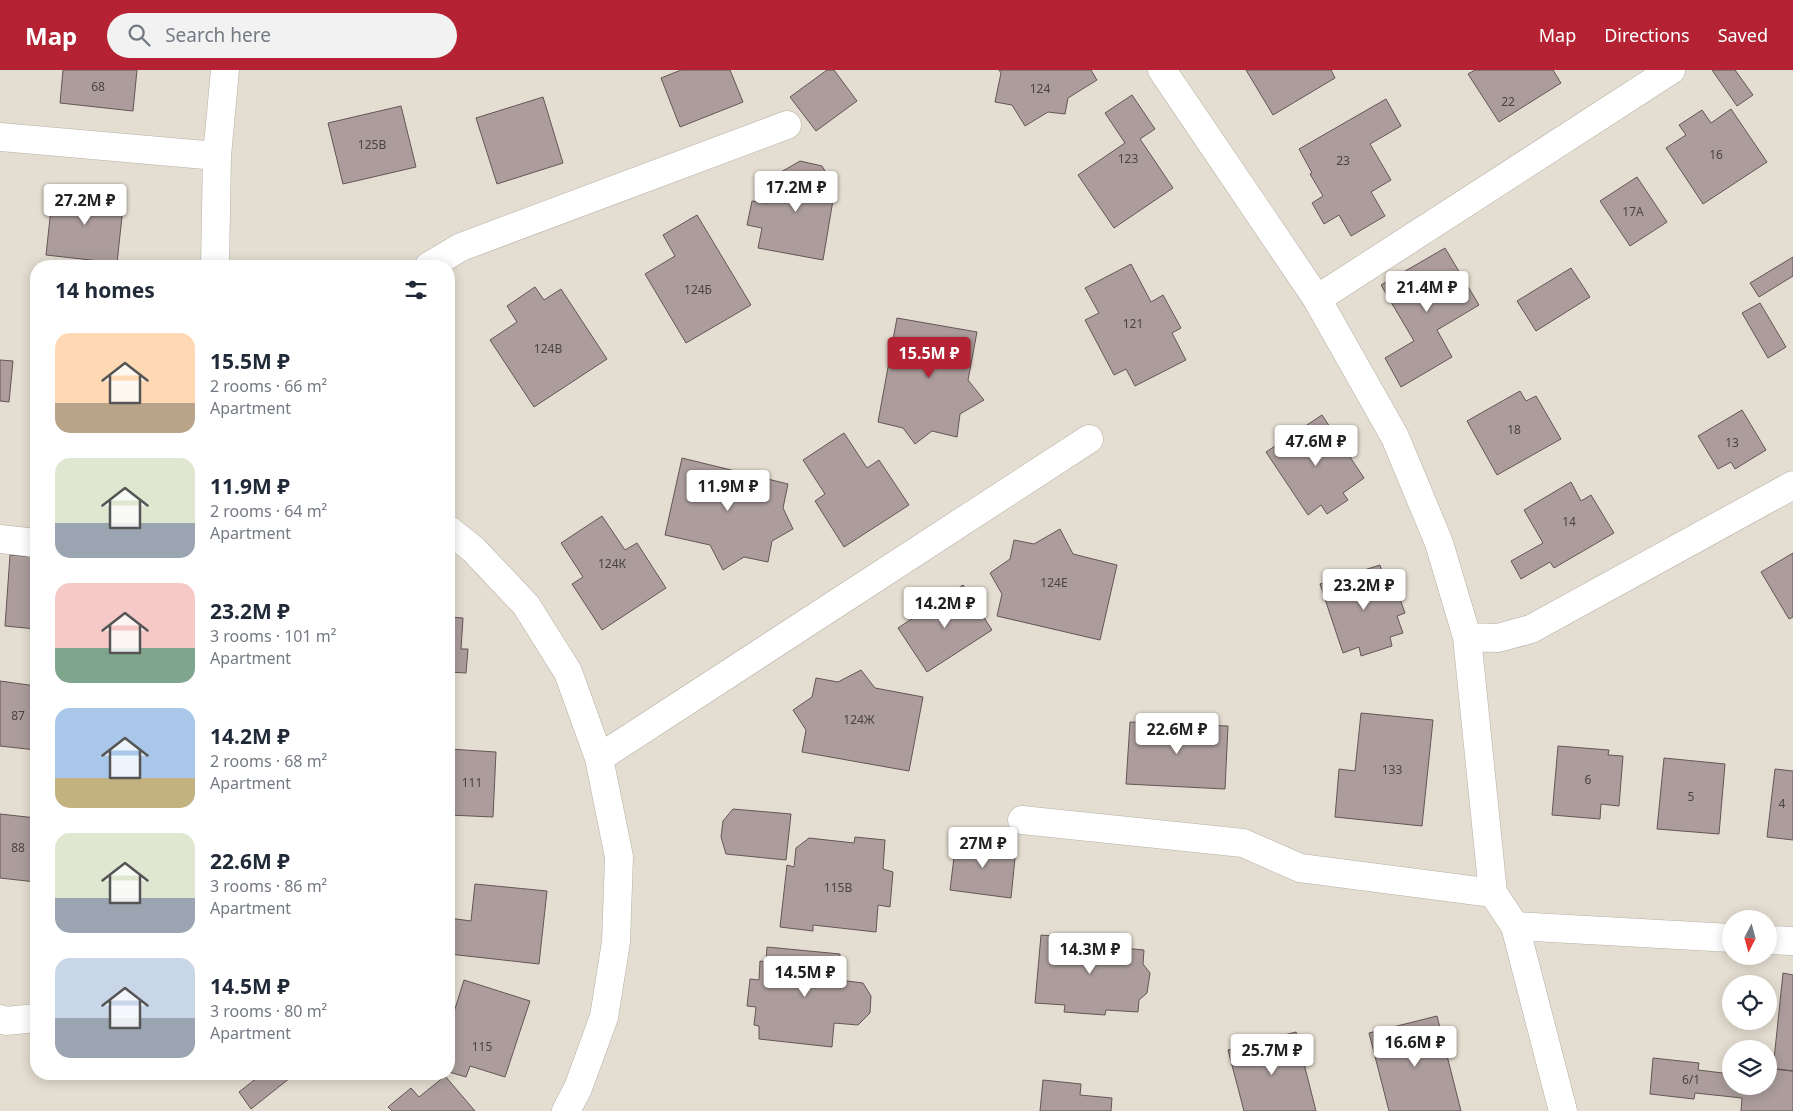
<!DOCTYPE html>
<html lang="en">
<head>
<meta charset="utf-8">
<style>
	:root { --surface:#fff; --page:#f2f2f3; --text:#1f2937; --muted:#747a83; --accent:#b42233 }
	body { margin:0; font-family:"Noto Sans",sans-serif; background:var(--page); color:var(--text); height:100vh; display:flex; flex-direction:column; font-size:19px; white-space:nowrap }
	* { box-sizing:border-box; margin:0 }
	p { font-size:16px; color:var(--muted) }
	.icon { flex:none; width:28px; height:28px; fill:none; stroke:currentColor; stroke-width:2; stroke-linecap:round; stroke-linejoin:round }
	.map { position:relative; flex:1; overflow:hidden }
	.drawer { position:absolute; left:30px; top:190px; width:425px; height:820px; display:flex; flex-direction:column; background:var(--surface); border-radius:20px; box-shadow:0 2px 12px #0003 }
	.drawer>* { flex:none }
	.needle { width:32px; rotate:186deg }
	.controls { position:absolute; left:1722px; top:840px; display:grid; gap:10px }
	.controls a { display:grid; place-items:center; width:55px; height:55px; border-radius:50%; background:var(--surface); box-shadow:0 2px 12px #0003; font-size:25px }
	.price { position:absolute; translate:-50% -42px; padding:0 11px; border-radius:5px; background:#fff; color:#222; font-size:16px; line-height:32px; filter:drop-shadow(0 1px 2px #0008) }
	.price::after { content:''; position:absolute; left:50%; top:30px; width:15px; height:11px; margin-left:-8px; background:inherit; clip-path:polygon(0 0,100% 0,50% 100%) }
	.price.current { background:var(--accent); color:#fff }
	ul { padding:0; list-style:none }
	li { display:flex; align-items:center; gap:15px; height:125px; padding:0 25px }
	li span { display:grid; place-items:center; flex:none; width:140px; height:100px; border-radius:15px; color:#555 }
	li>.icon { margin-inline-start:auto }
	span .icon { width:60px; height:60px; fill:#fffc; stroke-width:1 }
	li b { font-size:21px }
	h2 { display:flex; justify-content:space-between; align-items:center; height:60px; padding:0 25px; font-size:21px }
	header { display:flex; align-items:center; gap:30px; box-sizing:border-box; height:70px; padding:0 25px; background:var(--accent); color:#fff }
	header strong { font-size:24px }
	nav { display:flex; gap:28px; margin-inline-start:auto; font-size:18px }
	.search { width:350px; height:45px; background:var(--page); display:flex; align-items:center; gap:12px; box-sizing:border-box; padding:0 18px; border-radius:28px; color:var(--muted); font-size:19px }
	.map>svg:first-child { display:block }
	.building { fill:#ac9d9c; stroke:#645655 }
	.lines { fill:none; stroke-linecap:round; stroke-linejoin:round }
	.minor-casing { stroke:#b6afa4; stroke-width:29 }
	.minor { stroke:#fff; stroke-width:28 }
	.labels { text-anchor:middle; stroke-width:4; stroke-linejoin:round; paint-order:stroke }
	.number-label { font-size:12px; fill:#4a4440 }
</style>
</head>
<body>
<header>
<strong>Map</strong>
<div class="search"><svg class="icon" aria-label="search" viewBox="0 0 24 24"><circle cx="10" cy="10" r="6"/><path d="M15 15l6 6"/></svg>Search here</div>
<nav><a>Map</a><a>Directions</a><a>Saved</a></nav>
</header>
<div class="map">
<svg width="1793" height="1041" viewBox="0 0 1793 1041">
	<rect width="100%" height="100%" fill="#e4ddd1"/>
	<path class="building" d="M63,0h74l-4,41 -73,-8z
		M681,0h49l13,32 -63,25 -19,-49z
		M827,0h7l23,31 -41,30 -26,-34z
		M999,0h92l6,10 -29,18 -3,16 -17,-2 -23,14 -13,-21 -17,-3 6,-29z
		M1246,0h85l4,8 -62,37z
		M1475,0h78l8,13 -62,39 -31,-48z
		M1712,0h23l18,25 -16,11z
		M1132,25l23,34 -15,10 33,49 -59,40 -36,-53 47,-32 -20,-30z
		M543,27l20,66 -66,21 -21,-66z
		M1386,29l15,27 -31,18 21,36 -20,12 14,24 -34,20 -12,-21 -15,9 -12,-21 11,-7 -13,-22 2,-1 -13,-24z
		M401,36l15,61 -73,17 -15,-61z
		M1731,39l36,53 -64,42 -37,-56 20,-13 -7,-10 23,-15 9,13z
		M800,91l22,5 9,15 -4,18 6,1 -10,60 -65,-12 4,-20 -15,-3 5,-24 15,2 3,-18 8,2 3,-15z
		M1637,107l30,45 -37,24 -30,-45z
		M53,120l71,8 -7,65 -71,-8z
		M697,145l54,90 -65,38 -41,-69 30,-18 -12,-21z
		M1445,178l34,57 -42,25 15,27 -51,30 -16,-29 29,-17 -33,-56z
		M1793,187v19l-34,21 -9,-14z
		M1131,194l20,38 12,-7 18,33 -9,5 14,27 -51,26 -9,-17 -12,6 -29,-55 14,-7 -14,-25z
		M1571,198l19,29 -54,34 -19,-30z
		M535,217l9,13 17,-11 46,70 -73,48 -44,-67 27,-18 -10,-16z
		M1760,233l26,44 -18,11 -26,-45z
		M897,248l80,14 -9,48 16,20 -24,14 -3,23 -25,-6 -17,13 -12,-16 -25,-6z
		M0,290l13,1 -4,41 -9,-1z
		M1520,321l6,10 10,-5 25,43 -64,36 -30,-54z
		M1742,340l24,40 -31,19 -4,-7 -13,7 -20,-33z
		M1322,345l42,63 -21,15 5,7 -21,14 -6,-9 -13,10 -42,-63z
		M844,363l23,35 12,-8 30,45 -65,42 -29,-46 10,-7 -22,-34z
		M682,388l106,26 -5,24 10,21 -21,12 -4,21 -24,-5 -21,13 -13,-25 -45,-10z
		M1571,412l10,19 10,-6 23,38 -60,35 -4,-6 -29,17 -10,-18 32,-18 -19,-33z
		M602,446l23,34 12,-7 29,45 -64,42 -30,-46 11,-7 -22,-34z
		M1060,459l13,25 44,11 -17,75 -103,-24 5,-22 -12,-21 20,-14 4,-19 20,4z
		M1793,483v64l-4,2 -28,-47z
		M10,485l26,2v72l-31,-3z
		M1380,495l8,26 8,-3 9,25 -8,3 6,17 -13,4 2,9 -31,10 -2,-9 -16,6 -23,-69z
		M963,515l29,45 -65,42 -29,-44z
		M449,547l14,1 -2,31h7l-2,24 -17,-1z
		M861,600l14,18 48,9 -14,74 -107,-19 4,-22 -13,-20 19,-13 4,-19 22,4z
		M0,611l36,5v64l-36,-4z
		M1361,643l72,7 -11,106 -87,-9 4,-48 16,2z
		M1130,652l98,4 -3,63 -99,-5z
		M1558,676l51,4 -1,5 15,1 -4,50 -18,-2 -1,15 -48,-4z
		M449,679l47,3 -3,65 -44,-2z
		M1664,688l61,6 -6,70 -62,-5z
		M1775,699l18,2v69l-26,-3z
		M733,739l58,5 -5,46 -60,-6 -5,-17 2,-16z
		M0,744l36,4v64l-36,-4z
		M855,767l30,3 -2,29 10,3 -3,35 -12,-2 -2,27 -63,-7v6l-33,-4 7,-62 7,2 2,-19 13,-10 45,5z
		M956,771l60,7 -5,50 -61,-8z
		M475,814l72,7 -8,73 -90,-10v-36l22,3z
		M1041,865l83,7 -1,6 21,2 -1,14 7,9 -3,20 -8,7 -1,12 -32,-2 -1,5 -41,-3 1,-7 -30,-2z
		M767,877l73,7 -1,26 24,3 8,13 -1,17 -12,12 -24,-2 -2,24 -73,-8v-13l-5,-1 2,-18 -9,-1 3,-27 9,1 1,-19 6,1z
		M1783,903l10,2v96l-20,-2z
		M464,910l66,21 -25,76 -35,-11 -4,11 -17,-5v-44z
		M1437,946l24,95h-72l-20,-78z
		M1296,962l20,79h-72l-16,-61z
		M1653,988l46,5 -1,7 33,4v12h38v-18l24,3v40h-52l1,-13 -47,-5 -1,6 -44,-5z
		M262,1004h33l-44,35 -12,-17z
		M445,1006l30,35h-83l-4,-4 23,-19 8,9z
		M1043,1010l38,4 -1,11 32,3 -1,13h-71z"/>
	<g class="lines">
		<defs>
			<path id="minor" d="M1162,0l155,229 78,138 44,106 28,94 26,256 22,33 48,185
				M0,67l217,19
				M215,196l2,-110 8,-86
				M429,196l32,-19 326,-122
				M1317,229l354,-229
				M449,460l25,20 52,55 42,67 31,86 20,99 -3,85 -12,75 -26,71 -12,23
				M0,469l36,4
				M1467,567l31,1 33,-9 262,-144
				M599,688l490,-319
				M1022,750l221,23 57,25 193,25
				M1515,856l216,12
				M1769,870l24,1
				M0,949l6,2 30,-3"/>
		</defs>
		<use href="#minor" class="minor-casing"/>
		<use href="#minor" class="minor"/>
	</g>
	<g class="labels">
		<g class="number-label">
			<text x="98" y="21">68</text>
			<text x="1040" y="23">124</text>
			<text x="1508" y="36">22</text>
			<text x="372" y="79">125В</text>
			<text x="1716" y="89">16</text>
			<text x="1128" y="93">123</text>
			<text x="1343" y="95">23</text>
			<text x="1633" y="146">17А</text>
			<text x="698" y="224">124Б</text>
			<text x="1133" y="258">121</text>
			<text x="548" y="283">124В</text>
			<text x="1514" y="364">18</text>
			<text x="1732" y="377">13</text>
			<text x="1569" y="456">14</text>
			<text x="612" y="498">124К</text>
			<text x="1054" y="517">124Е</text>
			<text x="18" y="650">87</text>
			<text x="859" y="654">124Ж</text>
			<text x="1392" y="704">133</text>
			<text x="1588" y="714">6</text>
			<text x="472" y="717">111</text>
			<text x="1691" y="731">5</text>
			<text x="1782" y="738">4</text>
			<text x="18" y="782">88</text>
			<text x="838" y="822">115В</text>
			<text x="482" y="981">115</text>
			<text x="1691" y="1014">6/1</text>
		</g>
	</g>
</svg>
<div class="controls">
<a><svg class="needle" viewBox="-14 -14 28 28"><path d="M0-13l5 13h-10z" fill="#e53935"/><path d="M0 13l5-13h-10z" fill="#747a83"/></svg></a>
<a><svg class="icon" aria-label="locate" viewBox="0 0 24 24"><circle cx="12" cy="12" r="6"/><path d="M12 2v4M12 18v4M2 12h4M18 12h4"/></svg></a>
<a><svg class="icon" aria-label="layers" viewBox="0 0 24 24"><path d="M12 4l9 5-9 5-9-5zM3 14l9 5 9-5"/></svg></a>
</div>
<b class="price" style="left:796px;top:143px">17.2M ₽</b>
<b class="price" style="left:85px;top:156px">27.2M ₽</b>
<b class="price" style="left:1427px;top:243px">21.4M ₽</b>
<b class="price current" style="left:929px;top:309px">15.5M ₽</b>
<b class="price" style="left:1316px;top:397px">47.6M ₽</b>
<b class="price" style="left:728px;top:442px">11.9M ₽</b>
<b class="price" style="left:1364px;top:541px">23.2M ₽</b>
<b class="price" style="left:945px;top:559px">14.2M ₽</b>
<b class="price" style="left:1177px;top:685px">22.6M ₽</b>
<b class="price" style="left:983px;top:799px">27M ₽</b>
<b class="price" style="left:1090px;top:905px">14.3M ₽</b>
<b class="price" style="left:805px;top:928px">14.5M ₽</b>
<b class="price" style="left:1415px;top:998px">16.6M ₽</b>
<b class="price" style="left:1272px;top:1006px">25.7M ₽</b>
<section class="drawer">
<h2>14 homes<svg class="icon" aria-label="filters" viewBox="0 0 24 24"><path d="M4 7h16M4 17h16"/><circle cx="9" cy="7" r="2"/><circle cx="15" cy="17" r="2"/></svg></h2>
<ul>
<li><span style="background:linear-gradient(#ffd9b3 70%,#b9a48a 0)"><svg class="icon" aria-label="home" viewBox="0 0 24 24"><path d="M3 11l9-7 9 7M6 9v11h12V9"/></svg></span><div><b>15.5M ₽</b><p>2 rooms · 66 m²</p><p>Apartment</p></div></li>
<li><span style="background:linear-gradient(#dfe7d0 65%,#9aa5b1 0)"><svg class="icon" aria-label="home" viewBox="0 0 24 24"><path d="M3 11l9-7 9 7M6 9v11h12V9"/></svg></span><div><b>11.9M ₽</b><p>2 rooms · 64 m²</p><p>Apartment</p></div></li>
<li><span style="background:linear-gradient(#f6c9c9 65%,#7fa58c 0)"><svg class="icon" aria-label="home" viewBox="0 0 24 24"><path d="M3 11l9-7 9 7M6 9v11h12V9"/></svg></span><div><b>23.2M ₽</b><p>3 rooms · 101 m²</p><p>Apartment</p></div></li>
<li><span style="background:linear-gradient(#a9c7e8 70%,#c2b280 0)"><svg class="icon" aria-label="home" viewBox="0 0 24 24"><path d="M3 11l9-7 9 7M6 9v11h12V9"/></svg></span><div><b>14.2M ₽</b><p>2 rooms · 68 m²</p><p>Apartment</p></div></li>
<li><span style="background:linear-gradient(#dfe7d0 65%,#9aa5b1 0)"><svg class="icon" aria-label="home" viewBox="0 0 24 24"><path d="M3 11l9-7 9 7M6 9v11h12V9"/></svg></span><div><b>22.6M ₽</b><p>3 rooms · 86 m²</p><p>Apartment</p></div></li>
<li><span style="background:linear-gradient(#c9d6e8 60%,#9aa5b1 0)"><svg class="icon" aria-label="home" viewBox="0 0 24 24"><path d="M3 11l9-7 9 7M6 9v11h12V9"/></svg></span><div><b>14.5M ₽</b><p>3 rooms · 80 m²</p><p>Apartment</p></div></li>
</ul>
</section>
</div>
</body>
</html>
